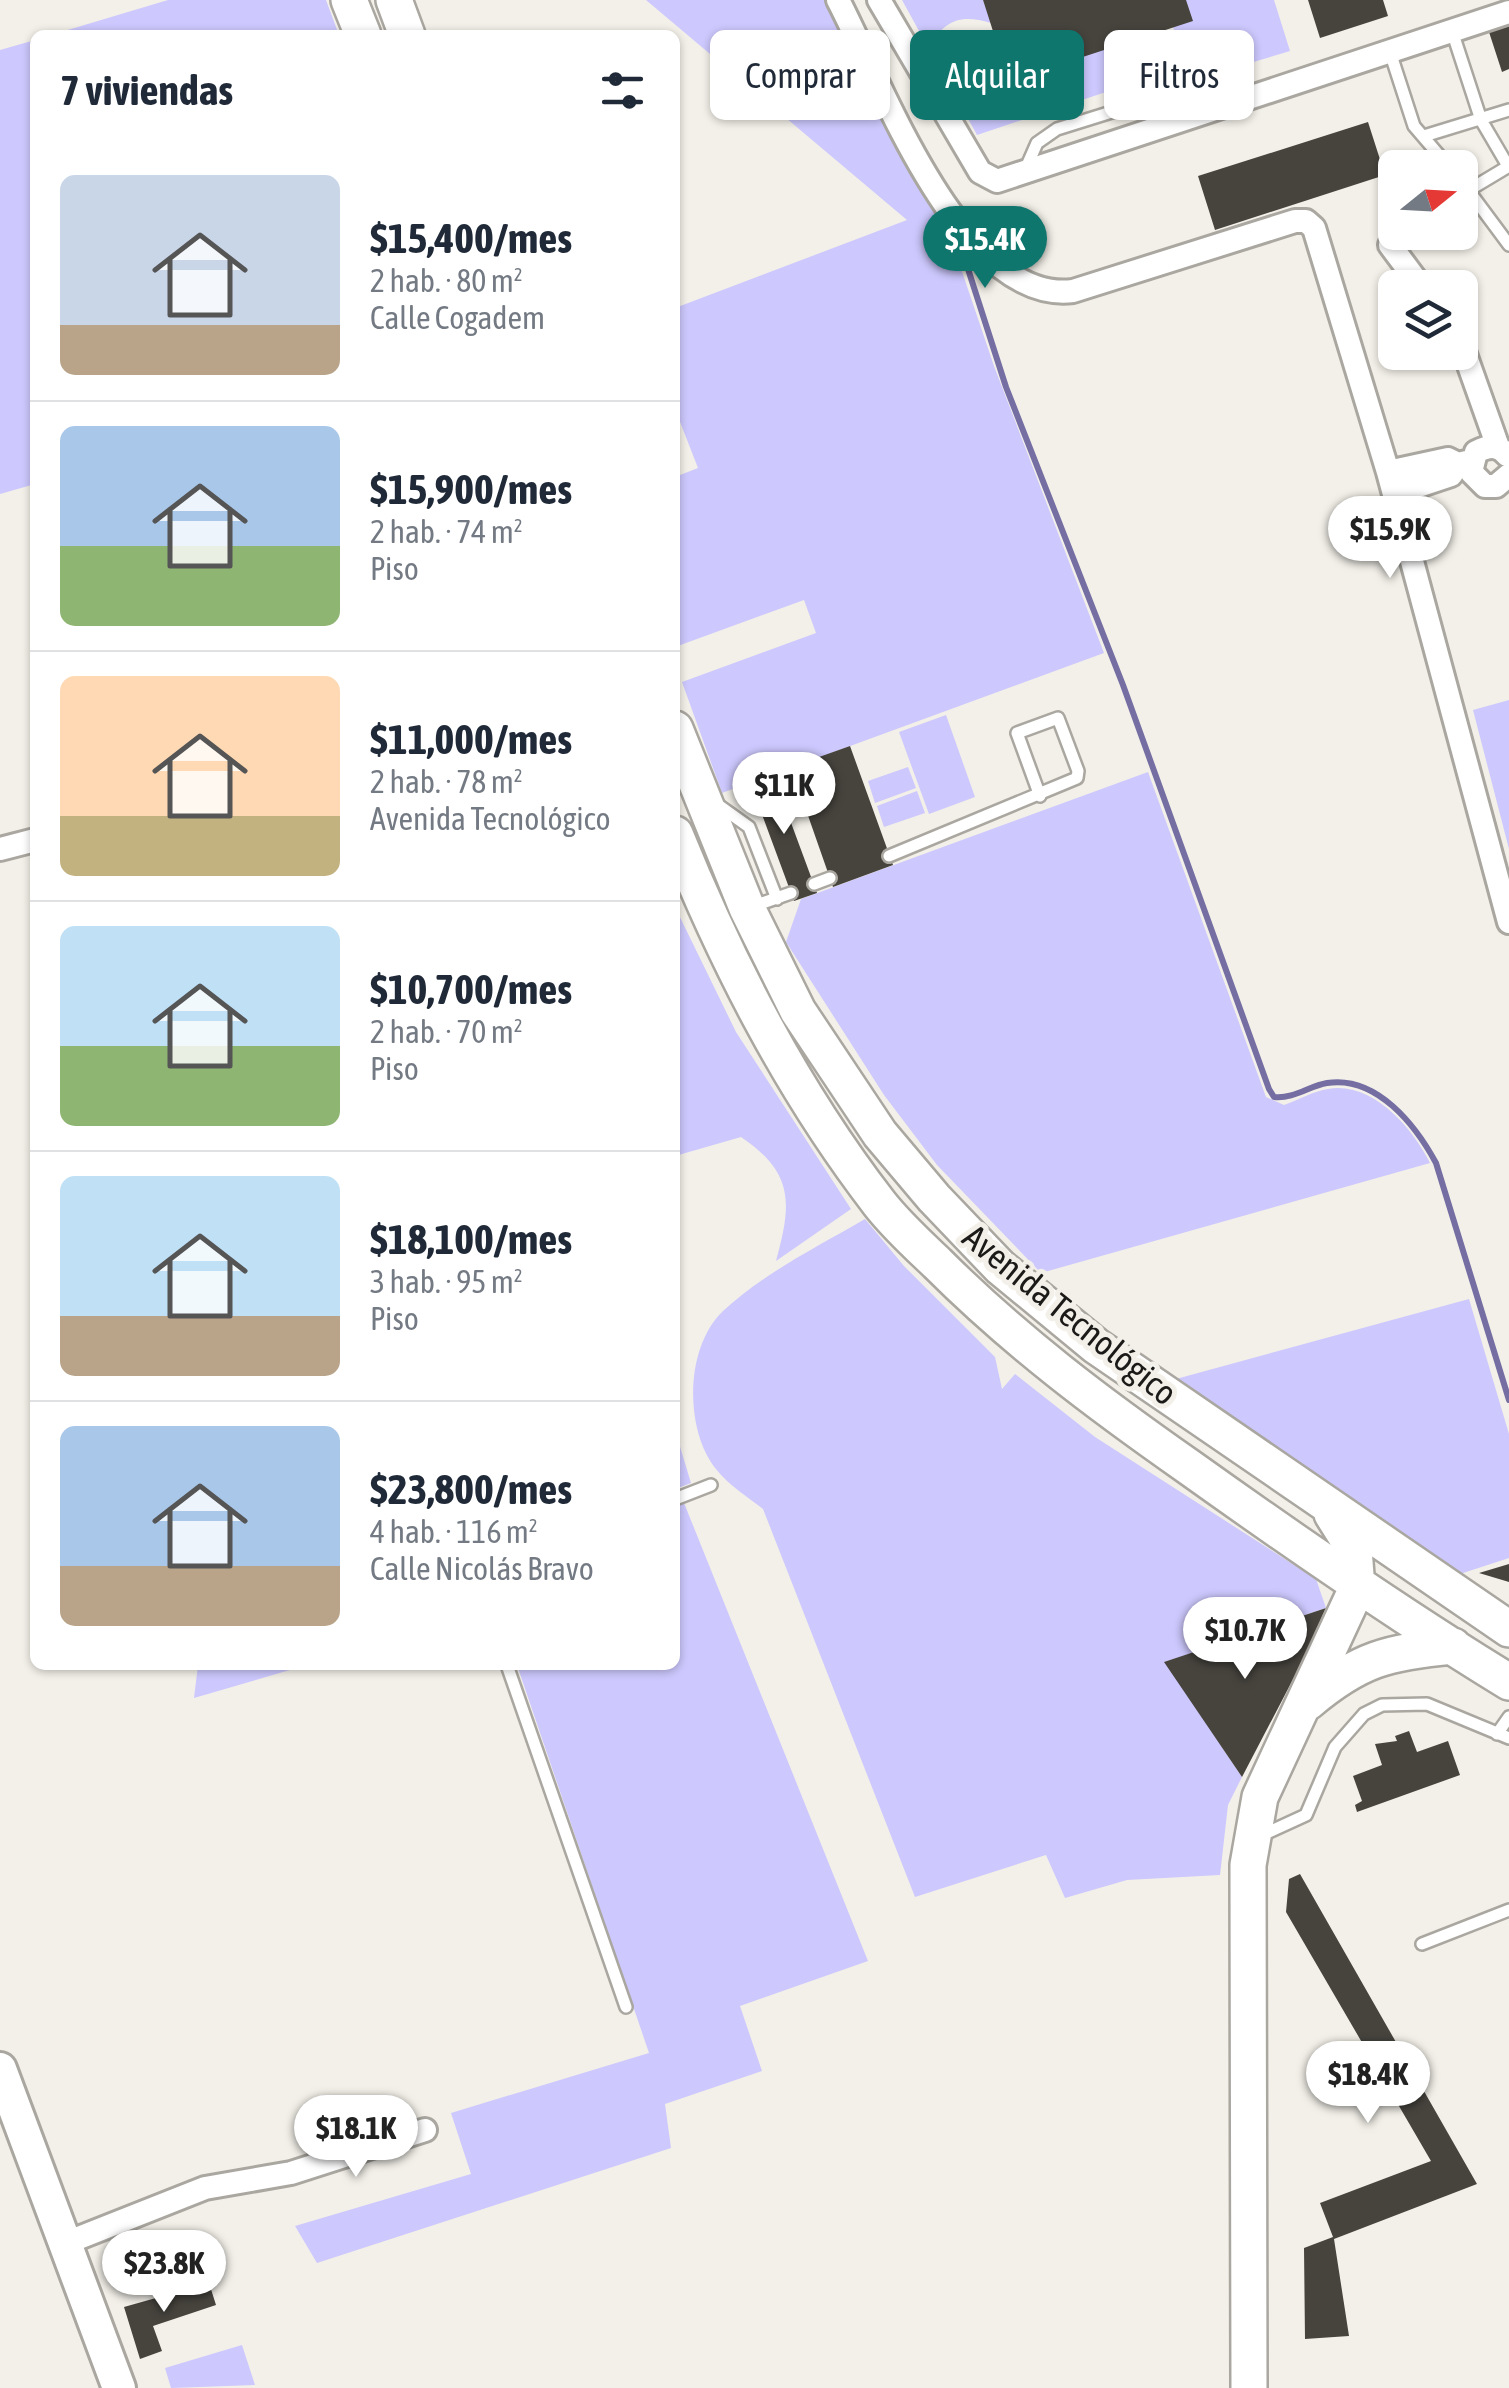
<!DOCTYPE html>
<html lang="es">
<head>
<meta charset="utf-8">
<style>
	:root { --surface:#fff; --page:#f6f6f7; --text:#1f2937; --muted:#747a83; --line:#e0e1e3; --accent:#0f766e }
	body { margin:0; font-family:"Asap Condensed",sans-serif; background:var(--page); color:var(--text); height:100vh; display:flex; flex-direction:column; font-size:38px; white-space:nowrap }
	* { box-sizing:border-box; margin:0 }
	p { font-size:32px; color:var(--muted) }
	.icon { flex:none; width:55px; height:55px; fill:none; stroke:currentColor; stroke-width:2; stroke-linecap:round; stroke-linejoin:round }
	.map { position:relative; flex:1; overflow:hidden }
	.side { position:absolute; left:30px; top:30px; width:650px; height:1640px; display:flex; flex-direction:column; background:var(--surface); border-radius:15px; box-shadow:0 2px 8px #0004 }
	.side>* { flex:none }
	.hud { position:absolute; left:710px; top:30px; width:648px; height:90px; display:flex; gap:20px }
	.needle { width:65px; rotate:72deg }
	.tools { position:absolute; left:1378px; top:150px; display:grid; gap:20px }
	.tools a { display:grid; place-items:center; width:100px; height:100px; border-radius:15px; background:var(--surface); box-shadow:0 2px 8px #0004; font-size:50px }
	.price { position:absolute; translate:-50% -85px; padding:0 22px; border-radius:35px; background:#fff; color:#222; font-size:32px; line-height:65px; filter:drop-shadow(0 2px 5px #0008) }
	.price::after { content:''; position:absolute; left:50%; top:60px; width:30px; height:22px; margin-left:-15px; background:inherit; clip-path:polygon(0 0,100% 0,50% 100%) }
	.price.current { background:var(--accent); color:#fff }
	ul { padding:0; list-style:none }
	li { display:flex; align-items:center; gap:30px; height:250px; padding:0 30px }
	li+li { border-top:2px solid var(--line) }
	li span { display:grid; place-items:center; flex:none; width:280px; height:200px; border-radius:15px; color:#555 }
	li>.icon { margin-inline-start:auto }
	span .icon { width:120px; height:120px; fill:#fffc; stroke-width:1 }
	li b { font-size:42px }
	h2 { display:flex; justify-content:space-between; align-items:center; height:120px; padding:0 30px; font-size:42px }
	.pill { padding:0 35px; border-radius:15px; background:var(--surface); box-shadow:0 2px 8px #0004; font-size:35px; line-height:90px }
	.pill.current { background:var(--accent); color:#fff }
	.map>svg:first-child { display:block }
	.green { fill:#cdc8fd }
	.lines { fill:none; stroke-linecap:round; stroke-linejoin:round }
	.stream { stroke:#756ea2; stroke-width:6 }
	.building { fill:#47443e }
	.lane-casing { stroke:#aaa7a0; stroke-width:16 }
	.street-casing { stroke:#aaa7a0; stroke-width:28 }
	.secondary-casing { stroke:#aaa7a0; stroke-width:38 }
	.primary-casing { stroke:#aaa7a0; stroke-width:40 }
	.lane { stroke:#fff; stroke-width:11 }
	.street { stroke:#fff; stroke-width:22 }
	.secondary { stroke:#fff; stroke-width:32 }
	.primary { stroke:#fff; stroke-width:35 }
	.labels { text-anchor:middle; stroke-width:10; stroke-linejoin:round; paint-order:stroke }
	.street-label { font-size:35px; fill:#1b1a18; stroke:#f3f0e9 }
</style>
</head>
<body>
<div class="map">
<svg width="1509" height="2388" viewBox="0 0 1509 2388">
	<rect width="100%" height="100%" fill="#f3f0e9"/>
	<path class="green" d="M168,0h158l13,35h-288z
		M646,0h183l80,160 54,90 -10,-5 41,121 110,287 -382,140 -40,-111 134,-49 -12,-33 -129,47v-170l23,-9 -23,-59v-101l232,-88z
		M902,0h81l8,23c-31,-10 -49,-2 -62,26z
		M1186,0h88l16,51 -100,30 -17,-54z
		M1163,31l12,38 -198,66 -36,-66 27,7 36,-13z
		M35,40v444l-35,10v-444z
		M1509,700v149l-36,-139z
		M946,715l29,82 -46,17 -30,-82z
		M908,767l8,21 -41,15 -7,-22z
		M1148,772l118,325 18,8c14,-5 30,-14 44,-16 45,-8 85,40 102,74l-389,110 -104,-108 -53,-70 -98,-153 15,-43z
		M917,791l8,22 -41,14 -7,-21z
		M675,907l61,125 115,177 -75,52c16,-58 18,-88 -35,-124l-66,19z
		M865,1219l39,47 91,91 7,32 13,-15 80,63 221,142 10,29 -161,54 77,115 -14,28 -8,70 -93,5 -62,18 -19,-43 -131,42 -152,-388c-15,-12 -35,-24 -47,-40 -32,-40 -31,-122 7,-158 41,-38 94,-64 142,-92z
		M1469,1299l40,135v124l-49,16 -284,-195z
		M675,1430l16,53 -13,5 190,473 -128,45 22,65 -97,33 6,44 -354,115 -22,-37 176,-52 -20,-61 198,-60 -132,-388h158z
		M198,1665h109l-113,33z
		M242,2345l13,40 -84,3 -6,-20z"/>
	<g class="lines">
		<path class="stream" d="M968,269l38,118 117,298 146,404 5,8c20,2 35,-11 53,-14 50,-8 89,43 109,80l73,237"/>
	</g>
	<path class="building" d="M983,0h203l7,21 -184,60z
		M1308,0h75l5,16 -68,22z
		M1509,26v43l-7,3 -13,-40z
		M1368,122l17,53 -170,55 -17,-54z
		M850,746l43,119 -60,22 -42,-120z
		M773,774l44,119 -23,8 -44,-119z
		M1509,1564v18l-30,-9z
		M1326,1608l-26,58 -58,111 -78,-115z
		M1409,1731l8,21 31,-11 12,34 -103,37 -2,-7 7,-4 -9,-25 29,-11 -7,-21 22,-3 -2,-5z
		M1300,1874l177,310 -143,55 15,97 -44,3 -1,-91 29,-11 -13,-34 111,-42 -145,-249 3,-33z
		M209,2283l7,22 -63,21 9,25 -22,8 -16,-52z"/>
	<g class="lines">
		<defs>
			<path id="lane" d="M1452,31l29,89 27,46
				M1390,52l24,74 36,42
				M921,71l70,-29
				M1424,136l85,-26
				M1026,168l11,-25 20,-14 93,-29 39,14
				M1460,179l49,66
				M1469,190l40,-24
				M714,802l35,25 28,72
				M889,856l188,-78 1,-7 -20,-53 -41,15 23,63
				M814,884l16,-6
				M751,907l40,-14
				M675,1499l36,-14
				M507,1665l119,342
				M1497,1734l12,-17
				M1260,1836l46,-21 29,-68 29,-33 18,-9 45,-1 82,34
				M1422,1944l87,-34"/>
			<path id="street" d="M838,0c43,82 124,305 235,291l222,-70h11l8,7 74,244 121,450
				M879,0l101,172 17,9 512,-169
				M1390,245l32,43
				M1460,340l38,107
				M1507,455c-9,-11 -19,-9 -31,-3l-5,20 14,14h11l13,-11
				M1388,472l60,-13 10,5 13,-3
				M1394,494l57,-19 7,-11
				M0,849l35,-9
				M66,2243l139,-55 86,-15 134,-43"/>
			<path id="secondary" d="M0,2069l119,319"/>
			<path id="primary" d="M349,0l14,35
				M394,0l13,35
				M675,729l72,179 51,103 82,123 54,64 66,69 96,79 413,283
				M675,834c53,131 117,256 204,369 17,22 38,41 58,60 78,78 162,141 252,204 105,75 210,148 320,215
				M1308,1702c51,-43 80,-50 145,-56
				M1249,2388l-1,-523 12,-68 97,-209 -3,-39 -22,-35"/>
		</defs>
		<use href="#lane" class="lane-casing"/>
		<use href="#street" class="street-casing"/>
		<use href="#secondary" class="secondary-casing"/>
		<use href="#primary" class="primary-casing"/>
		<use href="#lane" class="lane"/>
		<use href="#street" class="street"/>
		<use href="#secondary" class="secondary"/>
		<use href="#primary" class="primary"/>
	</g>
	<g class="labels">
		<g class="street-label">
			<text transform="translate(1070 1315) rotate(39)" y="12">Avenida Tecnológico</text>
		</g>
	</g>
</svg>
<div class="tools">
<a><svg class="needle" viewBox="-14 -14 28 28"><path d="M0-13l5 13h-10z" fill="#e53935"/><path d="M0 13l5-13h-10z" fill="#747a83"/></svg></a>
<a><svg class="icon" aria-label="layers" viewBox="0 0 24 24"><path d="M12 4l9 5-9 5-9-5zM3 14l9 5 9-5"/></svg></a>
</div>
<b class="price current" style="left:985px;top:291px">$15.4K</b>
<b class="price" style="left:1390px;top:581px">$15.9K</b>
<b class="price" style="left:784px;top:837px">$11K</b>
<b class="price" style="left:1245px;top:1682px">$10.7K</b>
<b class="price" style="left:1368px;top:2126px">$18.4K</b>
<b class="price" style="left:356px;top:2180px">$18.1K</b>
<b class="price" style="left:164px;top:2315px">$23.8K</b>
<div class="hud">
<a class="pill">Comprar</a>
<a class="pill current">Alquilar</a>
<a class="pill">Filtros</a>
</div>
<section class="side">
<h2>7 viviendas<svg class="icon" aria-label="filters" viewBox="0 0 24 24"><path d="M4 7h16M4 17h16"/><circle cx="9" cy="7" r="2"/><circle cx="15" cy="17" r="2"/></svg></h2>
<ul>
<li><span style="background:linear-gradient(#c9d6e8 75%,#b9a48a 0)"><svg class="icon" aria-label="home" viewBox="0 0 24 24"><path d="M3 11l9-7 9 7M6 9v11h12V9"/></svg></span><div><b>$15,400/mes</b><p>2 hab. · 80 m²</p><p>Calle Cogadem</p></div></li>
<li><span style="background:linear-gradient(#a9c7e8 60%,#8fb573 0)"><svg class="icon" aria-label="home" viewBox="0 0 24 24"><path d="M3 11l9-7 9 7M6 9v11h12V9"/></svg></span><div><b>$15,900/mes</b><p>2 hab. · 74 m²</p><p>Piso</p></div></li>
<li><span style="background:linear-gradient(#ffd9b3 70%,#c2b280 0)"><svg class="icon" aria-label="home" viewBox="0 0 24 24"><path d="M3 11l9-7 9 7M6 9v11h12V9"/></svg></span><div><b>$11,000/mes</b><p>2 hab. · 78 m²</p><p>Avenida Tecnológico</p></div></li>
<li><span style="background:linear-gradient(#bfe0f5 60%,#8fb573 0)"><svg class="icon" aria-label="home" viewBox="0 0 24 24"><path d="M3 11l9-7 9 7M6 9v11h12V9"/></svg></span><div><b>$10,700/mes</b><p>2 hab. · 70 m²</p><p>Piso</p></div></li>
<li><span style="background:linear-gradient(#bfe0f5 70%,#b9a48a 0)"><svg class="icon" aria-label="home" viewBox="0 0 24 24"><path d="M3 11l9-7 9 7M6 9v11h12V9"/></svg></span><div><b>$18,100/mes</b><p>3 hab. · 95 m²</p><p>Piso</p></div></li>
<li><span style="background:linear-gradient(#a9c7e8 70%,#b9a48a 0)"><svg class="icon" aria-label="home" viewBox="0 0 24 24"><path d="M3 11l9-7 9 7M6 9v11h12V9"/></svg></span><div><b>$23,800/mes</b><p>4 hab. · 116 m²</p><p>Calle Nicolás Bravo</p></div></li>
</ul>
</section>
</div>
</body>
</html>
